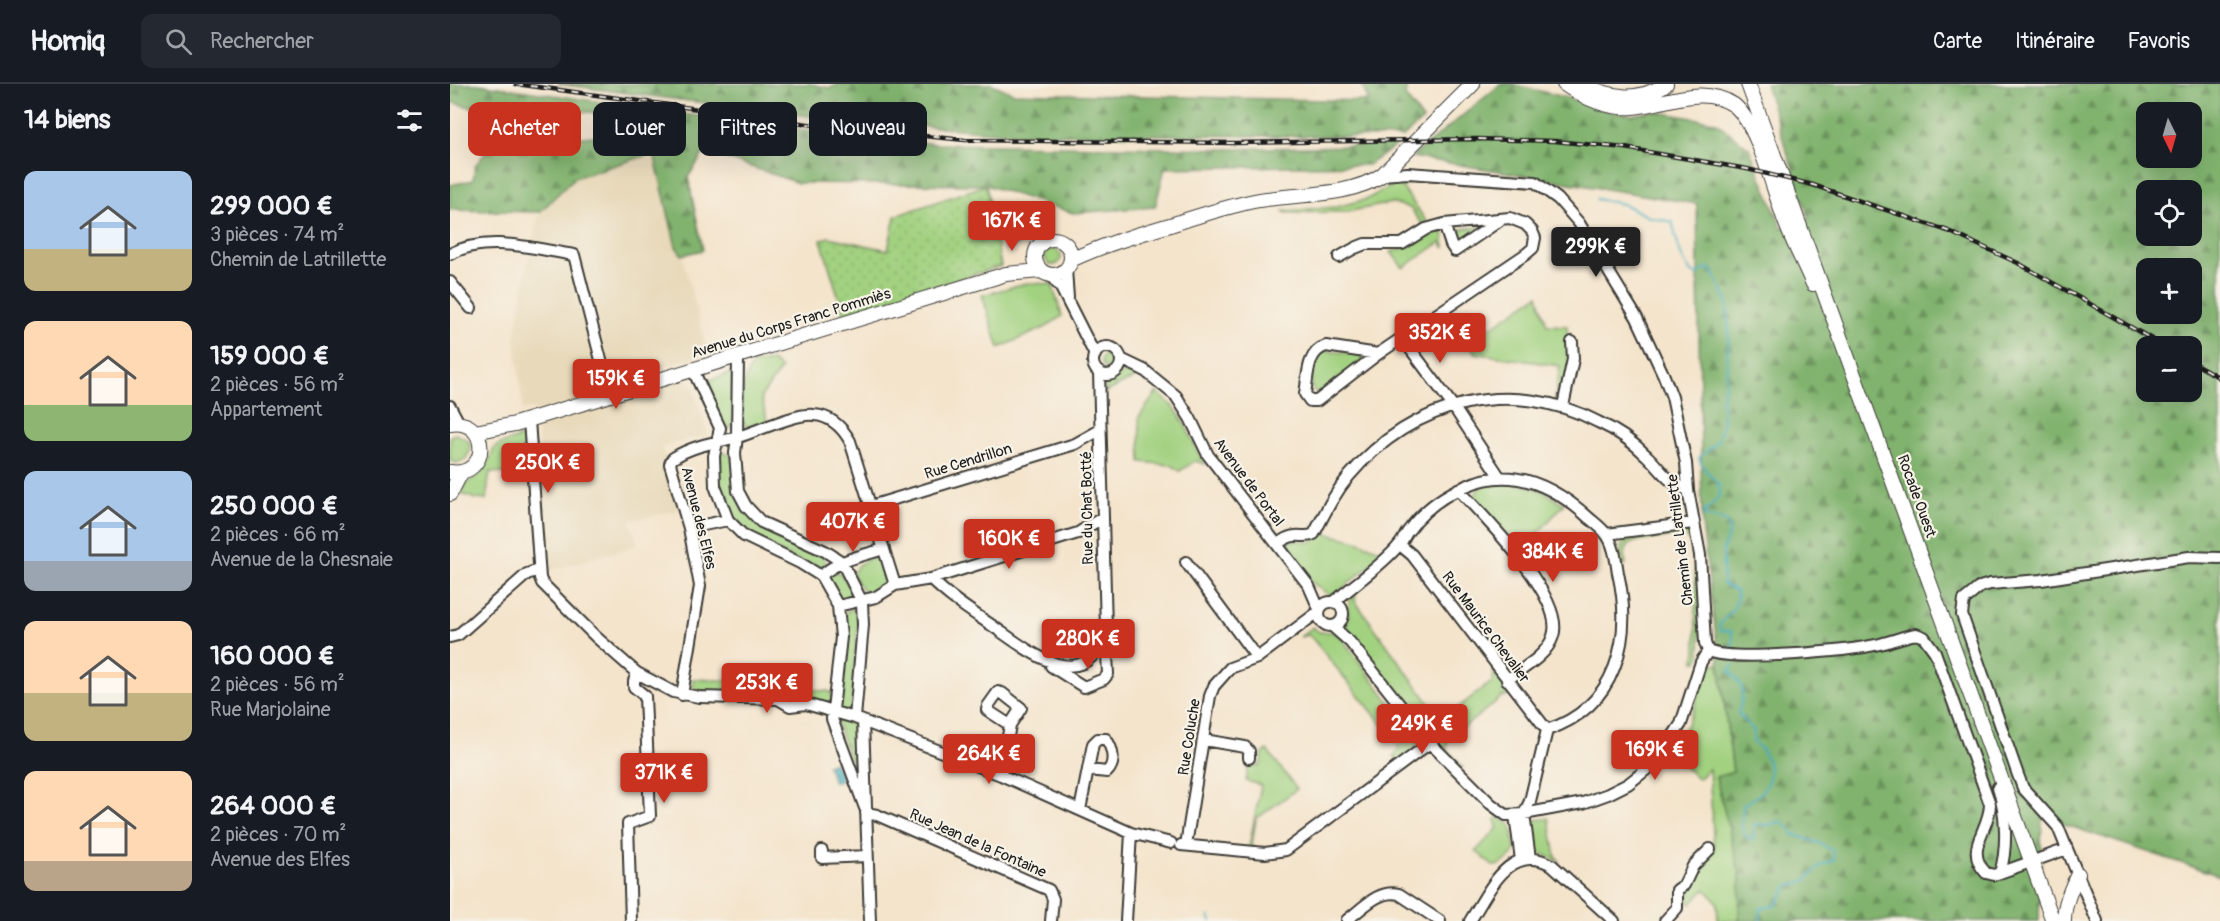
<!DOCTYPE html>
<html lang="fr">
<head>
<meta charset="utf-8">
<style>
	:root { --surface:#171b24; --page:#242831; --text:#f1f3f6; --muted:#9ea1a6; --line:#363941; --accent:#c8321e }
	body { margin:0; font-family:Pangolin,sans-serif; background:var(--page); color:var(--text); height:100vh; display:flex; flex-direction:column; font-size:22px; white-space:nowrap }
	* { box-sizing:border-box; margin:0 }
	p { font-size:20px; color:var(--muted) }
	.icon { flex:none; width:33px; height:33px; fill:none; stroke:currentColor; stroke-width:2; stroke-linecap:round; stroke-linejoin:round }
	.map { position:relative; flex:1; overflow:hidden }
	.sheet { display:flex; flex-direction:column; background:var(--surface); width:450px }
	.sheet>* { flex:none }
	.hud { position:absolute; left:18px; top:18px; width:570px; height:54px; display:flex; gap:12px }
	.needle { width:39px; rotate:175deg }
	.buttons { position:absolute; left:1686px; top:18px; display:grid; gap:12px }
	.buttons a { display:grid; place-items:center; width:66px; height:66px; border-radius:12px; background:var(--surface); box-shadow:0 6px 24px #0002; font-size:30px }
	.price { position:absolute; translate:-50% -51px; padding:0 14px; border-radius:6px; background:var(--accent); color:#fff; font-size:20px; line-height:39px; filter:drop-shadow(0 2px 3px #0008) }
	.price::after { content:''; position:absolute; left:50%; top:36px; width:18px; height:14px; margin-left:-9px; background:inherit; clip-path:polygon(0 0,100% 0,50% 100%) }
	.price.selected { background:#222; color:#fff }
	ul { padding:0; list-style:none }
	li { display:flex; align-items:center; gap:18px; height:150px; padding:0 24px }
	li span { display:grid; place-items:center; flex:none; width:168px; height:120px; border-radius:12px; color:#555 }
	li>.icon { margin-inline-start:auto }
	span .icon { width:72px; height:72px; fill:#fffc; stroke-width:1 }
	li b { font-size:26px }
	h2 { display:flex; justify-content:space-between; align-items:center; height:72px; padding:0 24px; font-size:26px }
	.tag { padding:0 21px; border-radius:12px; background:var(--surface); box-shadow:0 6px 24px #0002; font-size:21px; line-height:54px }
	.tag.selected { background:var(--accent); color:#fff }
	header { display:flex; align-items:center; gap:36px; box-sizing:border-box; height:84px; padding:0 30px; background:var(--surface); border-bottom:2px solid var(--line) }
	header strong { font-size:28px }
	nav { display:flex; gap:33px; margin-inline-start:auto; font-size:21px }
	.search { width:420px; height:54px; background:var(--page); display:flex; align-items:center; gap:15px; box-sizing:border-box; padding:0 21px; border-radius:12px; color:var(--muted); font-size:22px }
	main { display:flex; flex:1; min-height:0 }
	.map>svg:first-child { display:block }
	.built { fill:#e8d9ba }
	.green { fill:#a2d180; stroke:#5f764e; stroke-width:1.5 }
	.forest { fill:url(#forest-firs); stroke:#4e6845; stroke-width:1.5; fill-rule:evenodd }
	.park { fill:url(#park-dots); stroke:#5f764e; stroke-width:1.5 }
	.water { fill:url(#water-ripples); stroke:#2e646e; stroke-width:1.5 }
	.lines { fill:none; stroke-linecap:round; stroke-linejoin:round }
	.stream { stroke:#41acc1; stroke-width:2 }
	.minor-casing { stroke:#3c3a36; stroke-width:14 }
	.major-casing { stroke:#3c3a36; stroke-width:16 }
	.minor { stroke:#fff; stroke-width:10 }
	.major { stroke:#fff; stroke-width:14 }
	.rail-casing { stroke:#1c1c1c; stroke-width:4.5 }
	.rail { stroke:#f7f3e8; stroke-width:2; stroke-dasharray:7; stroke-linecap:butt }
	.labels { text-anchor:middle; stroke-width:4.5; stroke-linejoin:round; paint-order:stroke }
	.street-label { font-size:15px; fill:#1c1c1c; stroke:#f7f3e8 }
</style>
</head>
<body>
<header>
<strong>Homiq</strong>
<div class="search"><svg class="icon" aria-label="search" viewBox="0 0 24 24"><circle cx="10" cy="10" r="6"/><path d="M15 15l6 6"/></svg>Rechercher</div>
<nav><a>Carte</a><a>Itinéraire</a><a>Favoris</a></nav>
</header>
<main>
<section class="sheet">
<h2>14 biens<svg class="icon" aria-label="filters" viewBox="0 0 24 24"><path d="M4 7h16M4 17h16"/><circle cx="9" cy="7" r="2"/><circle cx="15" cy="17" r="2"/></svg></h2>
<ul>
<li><span style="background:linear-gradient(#a9c7e8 65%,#c2b280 0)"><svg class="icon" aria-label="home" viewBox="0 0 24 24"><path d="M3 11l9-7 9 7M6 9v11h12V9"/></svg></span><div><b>299 000 €</b><p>3 pièces · 74 m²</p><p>Chemin de Latrillette</p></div></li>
<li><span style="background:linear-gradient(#ffd9b3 70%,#8fb573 0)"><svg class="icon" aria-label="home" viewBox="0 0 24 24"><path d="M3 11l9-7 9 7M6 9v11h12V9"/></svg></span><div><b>159 000 €</b><p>2 pièces · 56 m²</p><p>Appartement</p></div></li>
<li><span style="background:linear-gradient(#a9c7e8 75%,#9aa5b1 0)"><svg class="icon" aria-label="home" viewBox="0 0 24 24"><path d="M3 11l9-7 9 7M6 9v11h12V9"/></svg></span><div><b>250 000 €</b><p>2 pièces · 66 m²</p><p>Avenue de la Chesnaie</p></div></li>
<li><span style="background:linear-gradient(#ffd9b3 60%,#c2b280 0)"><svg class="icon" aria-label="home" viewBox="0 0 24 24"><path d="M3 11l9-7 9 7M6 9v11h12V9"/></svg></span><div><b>160 000 €</b><p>2 pièces · 56 m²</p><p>Rue Marjolaine</p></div></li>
<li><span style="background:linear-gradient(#ffd9b3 75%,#b9a48a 0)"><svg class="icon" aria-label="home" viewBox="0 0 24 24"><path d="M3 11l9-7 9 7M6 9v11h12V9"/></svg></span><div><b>264 000 €</b><p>2 pièces · 70 m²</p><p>Avenue des Elfes</p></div></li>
</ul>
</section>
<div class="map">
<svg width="1770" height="837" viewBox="0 0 1770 837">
	<defs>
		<pattern id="forest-firs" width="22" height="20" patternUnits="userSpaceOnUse" patternTransform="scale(1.5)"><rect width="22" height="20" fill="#81b36e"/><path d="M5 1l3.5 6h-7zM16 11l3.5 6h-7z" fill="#69915a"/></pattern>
		<pattern id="park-dots" width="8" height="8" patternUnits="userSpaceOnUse" patternTransform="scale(1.5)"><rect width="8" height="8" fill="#a2d180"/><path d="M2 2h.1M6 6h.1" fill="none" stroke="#8bb36e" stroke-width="1.8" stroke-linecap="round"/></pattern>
		<pattern id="water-ripples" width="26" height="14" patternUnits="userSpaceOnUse" patternTransform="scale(1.5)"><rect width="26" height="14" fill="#41acc1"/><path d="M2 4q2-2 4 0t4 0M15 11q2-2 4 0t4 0" fill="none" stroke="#368b9c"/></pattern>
	</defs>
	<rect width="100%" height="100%" fill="#f7f3e8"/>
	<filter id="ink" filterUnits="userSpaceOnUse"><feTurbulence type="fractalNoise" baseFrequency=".0167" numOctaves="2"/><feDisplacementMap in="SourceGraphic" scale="12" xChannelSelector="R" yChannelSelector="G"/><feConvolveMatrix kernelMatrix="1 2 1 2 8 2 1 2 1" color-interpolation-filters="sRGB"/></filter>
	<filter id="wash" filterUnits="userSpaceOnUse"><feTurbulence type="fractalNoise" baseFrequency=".008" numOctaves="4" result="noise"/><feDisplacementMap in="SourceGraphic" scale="24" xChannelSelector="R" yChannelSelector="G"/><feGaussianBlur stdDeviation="1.35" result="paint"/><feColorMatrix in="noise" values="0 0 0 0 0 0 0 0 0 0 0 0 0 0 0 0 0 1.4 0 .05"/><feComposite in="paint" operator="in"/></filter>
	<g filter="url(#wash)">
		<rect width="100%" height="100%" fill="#f4e4cc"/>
		<path class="built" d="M204,69l22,94 6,8 26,99 -80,24 -18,-7 -32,-122 -47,-4 9,-33 34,-34z
			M79,169l40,8 39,143 76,-26 9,8 15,49 -46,12 17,63 -49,11 8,24 -93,27 -7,-139 2,-10 -3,-13 -14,-1 -8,-70z"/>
		<path class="green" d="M953,96l7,3 -8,4 25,35 -4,3 -13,-17 -18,-5 -46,9 -60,1 -3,-2 53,-4 31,-8z
			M1029,143l1,3 -21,14h-5l-3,-14z
			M993,146l2,18 -4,-6 -38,26 -12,-16 21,-7 18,-14z
			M595 173a8 8 0 1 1 16 0a8 8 0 1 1-16 0Z
			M577,199l25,1 10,32 -16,11 -47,21 -17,-53z
			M1088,211l9,30 20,1 3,33 -10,40 -5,-1 5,-32 -85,-13 -7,-10 4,-4 -19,-27 3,-1 19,27z
			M872,267l41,3 1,6 -44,33 -7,-2c-4,-11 2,-32 9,-40z
			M651 277a7 7 0 1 1 14 0a7 7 0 1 1-14 0Z
			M322,277l9,8 -20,28 7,26 -20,4c-14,-8 -4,-52 5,-63z
			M281,289l3,7 -1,44 -4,5 -6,-4 -18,-41 1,-3z
			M675,289h6l7,3 -34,17 3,-13z
			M707,308c7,7 16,13 21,21 11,16 16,35 27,51l-10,-3 -15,10 -9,-6 -30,-3 -2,-45z
			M6,350l12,6 3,9 -6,11 -9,3 -6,-2v-25z
			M75,352l3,39 -38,-3 -4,28 -10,-1 -17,-6 3,-1 4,-8 18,-14 11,-23 6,-3z
			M272,368l9,3 13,56 78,44 4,7 -1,4 -8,3c-44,-21 -86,-32 -98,-86 -2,-9 0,-20 0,-28z
			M1061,398l30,8 23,14 -42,47 -47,-55c4,-17 22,-13 36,-14z
			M1237,443l4,3c12,39 9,83 9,125l-2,6h-4l2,-9 -1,-93c-1,-7 -2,-19 -10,-22 -9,-3 -40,4 -51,5l-6,3 -4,11 2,9 -4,1c-3,-9 -3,-20 4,-27 9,-9 48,-10 61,-12z
			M875,445l3,5 29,7 23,9 11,-3 -56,48h-6l-20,-15 -22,-31 3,-9c20,1 21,8 35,-11z
			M420,474c14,2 20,14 17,27l-14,8c-13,-1 -15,-9 -20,-19l5,-9z
			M387,488c8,4 15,16 15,25l-11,4c-6,-6 -11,-16 -13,-24l3,-4z
			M906,507l-1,10 85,117h4l49,-37 1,-11 17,25 -8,1 -55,44 -1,9 16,18 -3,2 -30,-31 -84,-110c4,-14 -1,-26 10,-37z
			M402,525l4,3 2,8 -7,90 -5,3 -7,-3 -1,-3 6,-91 2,-4z
			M863,543l6,5h14l7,4 77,102v10l-19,13 -4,-5 5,-8 -3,-7 -84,-103 -4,-3 -8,2z
			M1255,579l14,1 14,109 -17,5 26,100 -3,43h-21l-1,-19 -12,-13 -14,15 -5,-5 5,-5c-4,-18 12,-33 23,-45l-5,-80 -10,10 -31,-25c24,-31 30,-53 37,-91z
			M243,595l48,2 91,11 -1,10 -9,4 -55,-11 -66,-2c-6,-2 -10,-7 -8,-14z
			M389,636l16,5 3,4 1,47h-3l-20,-55z
			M817,666l30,39 -41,30 -4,25 2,4 -5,-1 12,-62 -15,-4 2,-14 12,-1 3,-12z
			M1049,733l13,9 3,24 -2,5 -13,10 -7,1 -17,-15 21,-22 -1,-10z
			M1099,734l7,39 4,5c-28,-13 -29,-10 -30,-41z"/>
		<path class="forest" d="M0,0h27l290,42 170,18 288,5 172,-4 -29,20 -203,3 -10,39 -82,6 -87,-28 -188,-2 -93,-32 -17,26 15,73 -21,5 -6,-8 -22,-94 -80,25 -34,34 -90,-2v-25l23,-5 2,-14 18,-23 161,-11 -3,-10 -51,-9 -89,-7 -26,5 -35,-9z
			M108,0h252l20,4 10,-4h152l21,9 356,8 -8,-17h46l-2,12 18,24 -20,17 -388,-3 -226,-20z
			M1051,0h11l68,17 31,11 22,3 19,-4 64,11 33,26 33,80 27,-9 -44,-135h455v792l-178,-59 -3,104h-300l1,-46 -24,-98 17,-5 -31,-247 -5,-321 -285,-47zM1696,28h46v46h-46zM1696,106h46v46h-46zM1696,184h46v46h-46zM1696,262h46v46h-46z"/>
		<path class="park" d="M536,101l15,81 -157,49 -23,-75 8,-3 59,13 7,-34z"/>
		<path class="water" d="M558,122l12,7 4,17 -4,13 -14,6 -12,-40z
			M385,678l7,16 -5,4h-3l-7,-17z"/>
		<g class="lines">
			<path class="stream" d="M1146,115l27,5 26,13 23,5c5,16 8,46 25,53l10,-7 5,2 15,31 2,34 -3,44 -4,21 1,22 -5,19 -19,17c7,25 41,25 5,54v4l21,5 3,4 1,7 -6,18v34l13,7c4,15 -8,24 -17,34l2,6h10l2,8 -2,12
				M1283,581l-3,6c15,16 15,21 8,42l16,18 -1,11c8,5 10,10 14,18 9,21 -6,36 -24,45l-1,22 4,10 8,3 -1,-11 3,-5 13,1 11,-4 9,6 3,7 27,9 14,8 1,9 -14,6 -16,16 -15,3 -14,21 -14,2 -1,13
				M759,832l2,5"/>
		</g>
	</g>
	<g filter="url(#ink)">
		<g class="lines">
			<defs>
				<path id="minor" d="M932,91l26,-2 127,9 23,17 21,24 58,95 27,58 8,21 14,66 2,27 12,65 5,88 3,8c25,11 142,0 172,-7 13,-3 24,-8 36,-10l8,3 11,15 55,152c0,26 -27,45 -4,69l8,2 73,-26 30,72
					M994,140l7,21 4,6 44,-30
					M0,170c37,-20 84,-5 124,1l36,140
					M889,173l16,-9 10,-4h37l24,-15 18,-5 66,-6 15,6 7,7 3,7 -2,10 -7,6 -148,100 -61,47h-7l-5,-7c3,-16 1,-42 21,-48l52,8
					M616,185l2,29
					M601,192l10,12 34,67
					M0,198l21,26
					M953,255l50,67 46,70
					M643 277a14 14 0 1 1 28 0a14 14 0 1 1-28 0Z
					M288,272l-1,81 -2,16 3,38 8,15 15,16 64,29 17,11 20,40 1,23 -8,93
					M671,275l23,11 32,26 14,22 18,37 101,131 10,23
					M243,286l27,58 -6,28 1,30 13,34 16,16 56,27 21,13 17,30 3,31 -9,82 33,89
					M0,322l9,17
					M1113,322l10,-47 -1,-17
					M79,336l11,158 2,5 54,54 41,36 36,19 26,5 79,2 12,7 16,-2 49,14 146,57 130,58 40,10
					M1008,405c25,27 108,109 95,147 -6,20 -30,32 -46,44
					M421,422l204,-62 25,-14
					M239,444l39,-8
					M1157,450l86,-11
					M827,460c5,-3 11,-8 18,-8 7,-1 12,2 19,-2 11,-21 20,-40 35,-58 63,-75 162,-100 249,-54 18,8 35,20 49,34 16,15 18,25 41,34
					M950,461l12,10 135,175
					M736,478l71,96
					M371,492c17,-16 40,-20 63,-27
					M481,495c20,20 43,34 66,50 36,25 90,69 109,-1l-7,-256
					M869 530a12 12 0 1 1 24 0a12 12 0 1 1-24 0Z
					M884,518c19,-17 50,-38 65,-57 4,-4 6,-11 10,-15 15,-21 33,-34 57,-44 46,-21 89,1 123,32 6,5 13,10 17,16 8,10 10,26 12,39 15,65 -1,134 -71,157
					M388,522l38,-9 19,-12 36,-6 147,-46 24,-15
					M882,542l18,16 80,101 61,61 15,11 18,-1 59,-11 25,-9 20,-10 19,-15 13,-14 21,-31 20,-62 7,-11
					M0,553l8,-2 69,-61 11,-4
					M601,582l33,21 20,-8 4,-5 -2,-40
					M232,611l18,-109 -11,-58 -19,-64c2,-5 1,-5 5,-7 19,-12 42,-15 63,-20 20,-6 57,-24 76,-22 17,1 28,12 36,26l45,144
					M413,637l7,200
					M754,656l41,7 4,4v7
					M551,691l9,-50 11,-17 -19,-15 -4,-1 -10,14 -1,4 23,15
					M1548,703c8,26 10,60 2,86
					M630,726l13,-66 5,-5h8c7,10 10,24 1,33l-19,-2
					M416,729l11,2 172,75 4,9 -2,22
					M1065,731l6,45
					M731,761l84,8 21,-3 144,-107
					M736,761l24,-149 4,-10 16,-18 27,-10 61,-46
					M1617,765l-9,-22 -35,-39 -5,-13 -56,-160 2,-15 16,-13 10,-3 51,-4 148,-23 31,1
					M372,767v7l45,-2
					M1080,775l-6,-45 6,-13 17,-71
					M897,836c16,-12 32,-31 52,-26l41,27
					M181,837l-3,-97 22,-8 -5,-120 -11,-9v-6l3,-8
					M676,837l5,-88
					M1020,837c19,-29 39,-80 82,-56l62,56
					M1215,837l12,-13v-18l7,-5 9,-19 17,-17"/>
				<path id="major" d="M1114,0c20,14 45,25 69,23 34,-3 69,-23 101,-2 25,21 39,85 51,116 8,22 19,42 28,63
					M1133,0c29,15 56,18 83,0
					M1298,0l305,837
					M585 173a18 18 0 1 1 36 0a18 18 0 1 1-36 0Z
					M621,176c32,-15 65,-25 99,-35 28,-9 55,-18 84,-24 39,-8 94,-3 128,-26l91,-91
					M0,340c40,-7 41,54 0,48
					M25,348l40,-8 491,-150 34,-3
					M0,410l11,-21
					M1614,837c0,-17 7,-32 14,-47"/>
			</defs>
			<use href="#minor" class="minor-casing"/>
			<use href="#major" class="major-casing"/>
			<use href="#minor" class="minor"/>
			<use href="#major" class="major"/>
			<defs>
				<path id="rail" d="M66,0l306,42 143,14 270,3 241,-4 79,2 70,7 122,21 66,16 135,46 70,32 146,83
					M1742,278l28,16"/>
			</defs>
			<use href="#rail" class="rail-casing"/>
			<use href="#rail" class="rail"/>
		</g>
	</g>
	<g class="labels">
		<g class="street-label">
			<text transform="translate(341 239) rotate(-17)" y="5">Avenue du Corps Franc Pommiès</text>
			<text transform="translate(518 377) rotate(-17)" y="5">Rue Cendrillon</text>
			<text transform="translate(799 398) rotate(53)" y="5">Avenue de Portal</text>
			<text transform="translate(1467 412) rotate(70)" y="5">Rocade Ouest</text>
			<text transform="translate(637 424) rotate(-91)" y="5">Rue du Chat Botté</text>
			<text transform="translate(249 434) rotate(76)" y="5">Avenue des Elfes</text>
			<text transform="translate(1230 456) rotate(-97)" y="5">Chemin de Latrillette</text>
			<text transform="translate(1036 543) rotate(53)" y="5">Rue Maurice Chevalier</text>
			<text transform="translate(739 653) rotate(-81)" y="5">Rue Coluche</text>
			<text transform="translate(528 759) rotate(24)" y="5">Rue Jean de la Fontaine</text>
		</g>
	</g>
</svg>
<div class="buttons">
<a><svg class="needle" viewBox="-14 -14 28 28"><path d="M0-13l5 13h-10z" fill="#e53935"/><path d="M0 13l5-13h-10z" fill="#9ea1a6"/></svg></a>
<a><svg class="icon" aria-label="locate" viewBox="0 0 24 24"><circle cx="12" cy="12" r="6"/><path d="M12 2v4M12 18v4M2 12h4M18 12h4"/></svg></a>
<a>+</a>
<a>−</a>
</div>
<b class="price" style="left:562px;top:168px">167K €</b>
<b class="price selected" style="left:1146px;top:194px">299K €</b>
<b class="price" style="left:990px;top:280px">352K €</b>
<b class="price" style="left:166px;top:326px">159K €</b>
<b class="price" style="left:98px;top:410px">250K €</b>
<b class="price" style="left:403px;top:469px">407K €</b>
<b class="price" style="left:559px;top:486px">160K €</b>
<b class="price" style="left:1103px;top:499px">384K €</b>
<b class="price" style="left:638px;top:586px">280K €</b>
<b class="price" style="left:317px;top:630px">253K €</b>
<b class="price" style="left:972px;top:671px">249K €</b>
<b class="price" style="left:1205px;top:697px">169K €</b>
<b class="price" style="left:539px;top:701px">264K €</b>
<b class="price" style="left:214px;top:720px">371K €</b>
<div class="hud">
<a class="tag selected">Acheter</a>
<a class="tag">Louer</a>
<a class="tag">Filtres</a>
<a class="tag">Nouveau</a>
</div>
</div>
</main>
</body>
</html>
